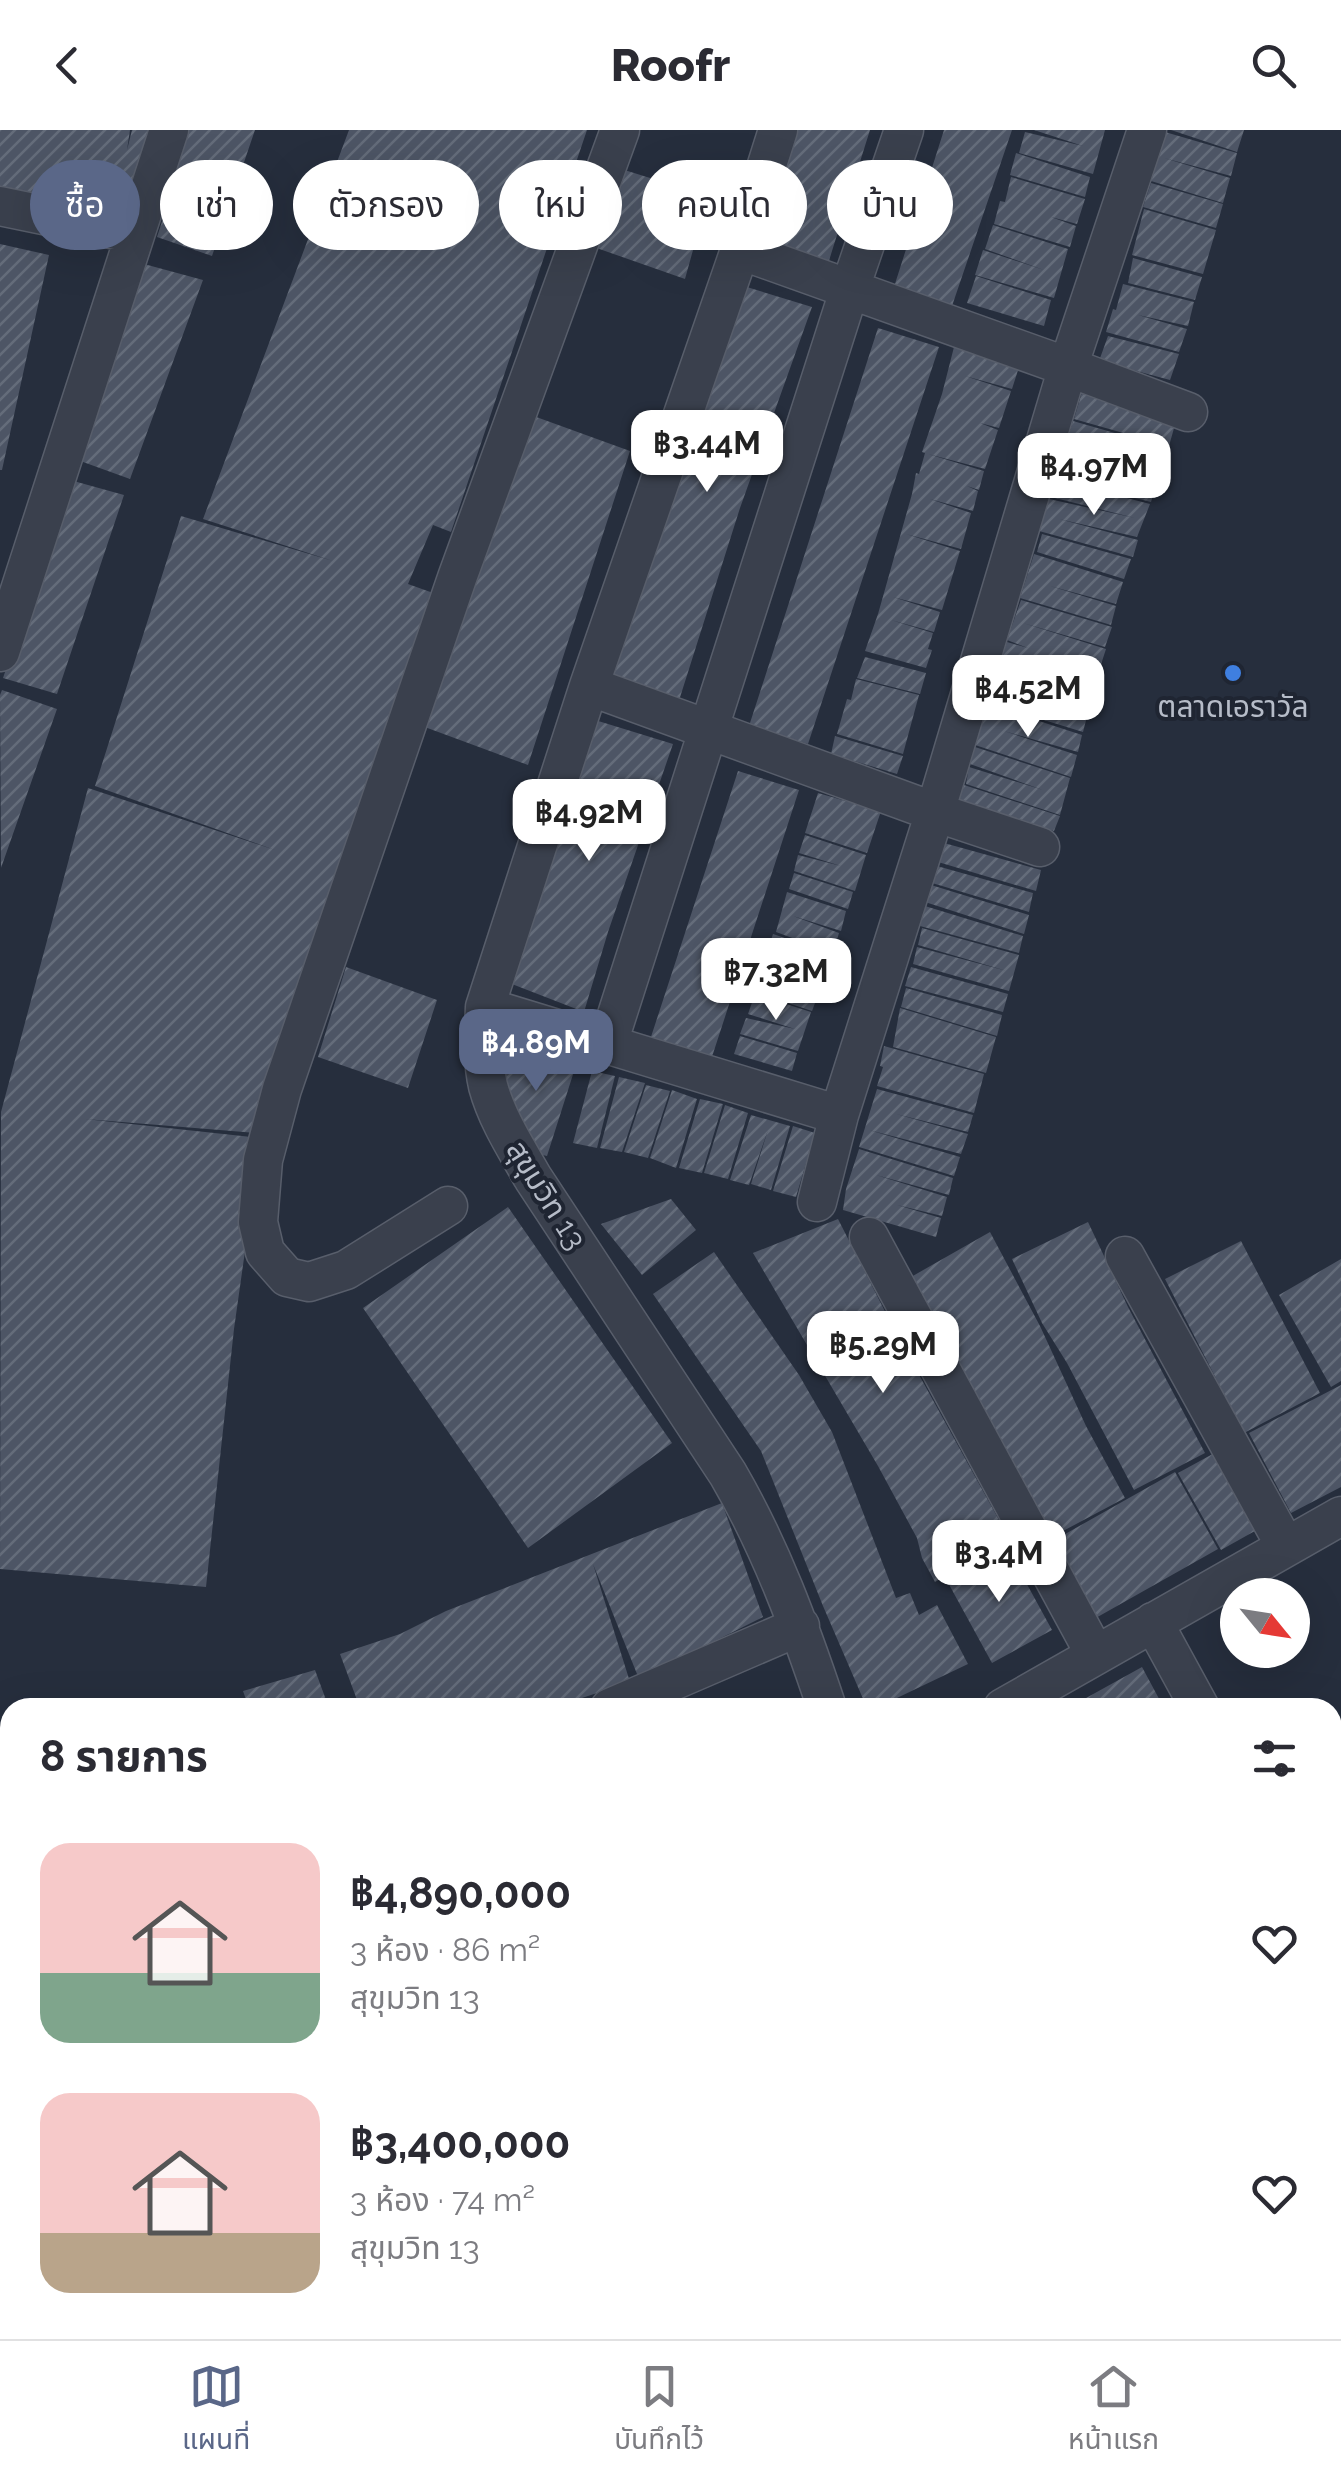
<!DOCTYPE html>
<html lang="th">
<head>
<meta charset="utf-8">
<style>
	:root { --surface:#fff; --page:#f7f7f7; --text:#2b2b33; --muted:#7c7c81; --line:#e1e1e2; --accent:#5a6788 }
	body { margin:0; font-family:Raleway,"Noto Sans Thai",sans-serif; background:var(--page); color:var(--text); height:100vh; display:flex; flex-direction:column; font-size:38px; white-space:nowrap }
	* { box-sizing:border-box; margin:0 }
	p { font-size:32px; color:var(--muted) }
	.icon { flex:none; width:55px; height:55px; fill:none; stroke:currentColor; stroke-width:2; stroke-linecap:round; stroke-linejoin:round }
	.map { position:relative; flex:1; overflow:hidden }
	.sheet { position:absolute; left:0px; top:1568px; width:1342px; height:642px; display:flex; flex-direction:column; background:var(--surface); border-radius:30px 30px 0 0; box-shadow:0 10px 40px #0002 }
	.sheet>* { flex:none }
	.guide { position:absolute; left:30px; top:30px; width:1282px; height:90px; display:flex; gap:20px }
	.needle { width:65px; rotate:120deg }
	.fabs { position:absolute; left:1220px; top:1448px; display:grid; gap:20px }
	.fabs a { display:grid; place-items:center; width:90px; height:90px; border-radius:50%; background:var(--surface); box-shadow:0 10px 40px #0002; font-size:50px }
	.price { position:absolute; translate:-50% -85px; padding:0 22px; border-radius:20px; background:#fff; color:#222; font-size:32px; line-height:65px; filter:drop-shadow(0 2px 5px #0008) }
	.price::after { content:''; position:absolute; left:50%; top:60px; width:30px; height:22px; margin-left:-15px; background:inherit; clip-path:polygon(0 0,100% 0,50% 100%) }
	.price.selected { background:var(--accent); color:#fff }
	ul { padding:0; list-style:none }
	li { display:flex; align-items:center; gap:30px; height:250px; padding:0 40px }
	li span { display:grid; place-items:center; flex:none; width:280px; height:200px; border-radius:30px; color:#555 }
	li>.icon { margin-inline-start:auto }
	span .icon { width:120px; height:120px; fill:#fffc; stroke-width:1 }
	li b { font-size:42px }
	h2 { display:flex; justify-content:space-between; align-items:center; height:120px; padding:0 40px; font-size:42px }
	.chip { padding:0 35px; border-radius:45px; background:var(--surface); box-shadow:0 10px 40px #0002; font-size:35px; line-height:90px }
	.chip.selected { background:var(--accent); color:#fff }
	header { display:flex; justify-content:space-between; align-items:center; height:130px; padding:0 40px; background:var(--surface); font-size:45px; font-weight:800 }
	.dock { display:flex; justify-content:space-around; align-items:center; height:140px; border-top:2px solid var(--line); background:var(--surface); font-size:28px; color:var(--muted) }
	.dock a { display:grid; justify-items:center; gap:5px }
	.dock .selected { color:var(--accent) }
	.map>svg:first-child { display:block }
	.building { fill:url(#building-hatch) }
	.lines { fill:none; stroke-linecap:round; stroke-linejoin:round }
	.minor-casing { stroke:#585e6b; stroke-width:41 }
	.minor { stroke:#3a404d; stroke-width:38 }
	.shop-dot { fill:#3f7fe0; stroke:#1f2532; stroke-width:4 }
	.labels { text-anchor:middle; stroke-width:8; stroke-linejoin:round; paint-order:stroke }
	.poi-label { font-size:30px; fill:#b6bcc8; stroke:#1f2532 }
	.street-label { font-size:30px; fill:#b6bcc8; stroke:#1f2532 }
</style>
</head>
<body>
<header><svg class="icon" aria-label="back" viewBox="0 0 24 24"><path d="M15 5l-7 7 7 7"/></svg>Roofr<svg class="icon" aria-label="search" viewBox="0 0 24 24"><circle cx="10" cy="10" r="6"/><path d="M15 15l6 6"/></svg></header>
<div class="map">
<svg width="1341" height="2209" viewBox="0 0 1341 2209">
	<defs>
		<pattern id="building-hatch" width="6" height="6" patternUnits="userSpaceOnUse" patternTransform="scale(2.5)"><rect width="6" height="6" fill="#4d5565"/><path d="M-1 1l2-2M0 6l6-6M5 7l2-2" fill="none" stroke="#646c7a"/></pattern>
	</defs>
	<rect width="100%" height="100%" fill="#262e3d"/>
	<path class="building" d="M0,0h130l-3,20 5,-20h123l-43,126 -55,-19 14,-43 -93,-33 -15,44 -63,-13z
		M349,0h238l-136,402 -18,-7 -25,59 56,20 64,-190 102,37 -102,314 -106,-39 -141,409 -196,-16 176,19 -27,191 -28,258 -206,-18 1,-457 87,-324 187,62 -180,-64 86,-270 152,45 -130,-42z
		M790,0h80l-43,137 -72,-27z
		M944,0h68l-60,176 -58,-19z
		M1034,0h71l-12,44 -74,-21 6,-21 58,14z
		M1171,0h73l-7,22z
		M1165,2l72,21 -6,23 -67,-18 66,20 -7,25 -72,-22z
		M1016,23l74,24 -5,20 -75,-22z
		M618,38l90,28 -23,83 -97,-34z
		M1011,47l74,22 -8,25 -26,-7 25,9 -6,21 -76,-23 6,-23 5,1z
		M1151,53l72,21 -7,24 -73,-21z
		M1144,79l72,21 -13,44 -71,-19z
		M993,95l75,24 -14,49 -79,-23 8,-25 61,20 -59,-21z
		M0,114l49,11 -47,215h-2z
		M1133,128l69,19 -7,23 -67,-17z
		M144,134l59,16 -73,199 -58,-21z
		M976,146l75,24 -7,26 -77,-23z
		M737,154l75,23 -72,201 -64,202 -71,-27z
		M1123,154l71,18 -6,24 -50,-11 49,14 -8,23 -73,-20 7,-23 3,1z
		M878,198l61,19 -131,397 -59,-18z
		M1108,206l71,18 -9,26 -71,-19z
		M954,217l65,20 -7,22 -47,-13 46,15 -12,37 -19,-5 18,7 -13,39 -57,-15 56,17 -5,19 -12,-4 11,5 -5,20 -43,-12 41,14 -10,36 -55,-15 54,17 -18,59 -49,-13 47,15 -6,20 -43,-12 42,13 -5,16 4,1 -6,18 -61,-17 13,-37 34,-120 4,-21 3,1 6,-21 -3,-1 20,-58z
		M1082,262l94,29 -7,25 -95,-27z
		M1073,291l94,27 -16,54 -92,-23 5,-17 54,14 -55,-17 5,-17 38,10 -39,-12z
		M70,350l54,15 -67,199 -54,-16z
		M1057,350l93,24 -13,33 -78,-18 79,21 -5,17 -94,-26 10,-32 86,19 -84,-21z
		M1042,404l89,25 -7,20 -87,-27z
		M1034,424l89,28 -7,22 -66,-18 66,20 -5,19 -91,-27z
		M1021,470l91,27 -7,20 -82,-24 83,26 -12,37 -94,-25 7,-19 21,6 -21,-8z
		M865,527l61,16 -6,21 -63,-16z
		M1002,533l92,26 -11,43 -95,-29z
		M856,549l63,16 -16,59 -66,-20 10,-35 4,1z
		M2,560l55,19 -56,159 -1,-173z
		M987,574l95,31 -4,17 -74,-21 73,24 -6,22 -96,-32z
		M595,590l78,24 -65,188 -24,80 -77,-30z
		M835,606l68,20 -6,18 -66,-20z
		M975,617l95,31 -10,37 -94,-31 3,-17 74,23 -73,-26z
		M738,641l61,19 -90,276 -61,-20z
		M964,655l96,31 -6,15 -97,-27z
		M818,663l63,18 -14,42 -62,-20z
		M805,705l61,20 -11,36 -61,-20 4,-16 43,11 -42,-13z
		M944,713l97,27 -5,21 -98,-29z
		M937,736l96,27 -4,19 -97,-29z
		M794,743l59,19 -5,17 -59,-20z
		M931,755l98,30 -5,19 -99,-32z
		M787,762l59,19 -5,20 -48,-15 46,17 -6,20 -57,-21z
		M925,776l98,30 -4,17 -99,-27z
		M922,798l97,27 -10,36 -96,-27 4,-17 90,24 -89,-26z
		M773,804l59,20 -6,18 -59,-20z
		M767,824l57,21 -6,17 -58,-19z
		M346,837l91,33 -29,88 -90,-31z
		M911,837l97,27 -5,18 -98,-26z
		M760,845l58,20 -6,16 -57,-19z
		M906,858l96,27 -5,21 -96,-29z
		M755,864l56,18 -13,39 -58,-17 6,-16 49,11 -47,-15z
		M900,878l96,29 -10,36 -93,-26z
		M740,906l57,17 -5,18 -58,-17z
		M501,913l75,22 -29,91 -18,-4 -25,-62z
		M884,916l100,28 -10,39 -97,-27 6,-19 -3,-1z
		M592,941l23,5 -18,72 -24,-5z
		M619,947l26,6 -23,69 -22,-4z
		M646,955l24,6 -22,67 -24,-6z
		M877,959l96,26 -5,17 -72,-18 72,20 -7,20 -92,-24 91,27 -6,19 -95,-29z
		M672,960l25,9 -21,69 -26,-10z
		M700,969l23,5 -21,69 -23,-5z
		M725,975l23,8 -20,66 -24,-6z
		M751,985l39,11 -19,64 -20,-6 17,-54 -19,55 -19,-5z
		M793,996l22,7 -19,64 -23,-6z
		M859,1019l94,29 -4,17 -73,-20 71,22 -5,19 -45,-11 44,13 -5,19 -93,-27 3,-21z
		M671,1069l25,31 -54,45 -41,-51z
		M508,1077l164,236 -144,105 -165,-240z
		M838,1089l58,114 114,207 -75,42 -13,-24 -5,-20 -39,-72 -125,-213z
		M1088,1092l40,85 77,146 -71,37 -67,-127 -25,-40 -30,-64z
		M990,1102l50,94 46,100 39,72 -77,41 -137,-262z
		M1241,1111l79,152 -76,40 -79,-154z
		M714,1122l85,123 33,57 64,166 14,-5 9,22 18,-10 31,59 -92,44h-9l-44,-102 -62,-155 -108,-157z
		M1341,1129v122l-10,6 -52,-92z
		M1341,1255v102l-50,26 -42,-80z
		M1220,1320l42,77 -41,23 -43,-77z
		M1175,1342l43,77 -124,70 -43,-77z
		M722,1373l41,114 -124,62 -46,-115 37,118 -51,17 -18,9h-201l-20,-54 60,-20 46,-23z
		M1006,1416l46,84 -60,33 -46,-84z
		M1142,1537l22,41h-96z
		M315,1540l14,38h-80l-6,-17z
		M10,1856v67l-10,-24v-38z
		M1341,1866v41l-9,-15v-21z
		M1332,1909l9,14v31l-9,5z
		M0,2028l10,35v19l-10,4z
		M10,2112v88h64l2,9h-76v-94z
		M1332,2160l9,17v32h-48l-5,-9h44z
		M90,2200h84l2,9h-83z
		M478,2200h495l3,9h-519z
		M1038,2200h60l5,9h-60z
		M1128,2200h42l5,9h-43z"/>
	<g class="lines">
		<defs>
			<path id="minor" d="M778,0l-38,120 -151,436 -104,321c-1,26 -3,53 3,79 9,33 28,62 45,92l195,296c43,74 72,153 99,234
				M0,76l135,28
				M740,120l328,117 120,45
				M0,522l169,-522
				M589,556l346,126 105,35
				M485,877l354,108
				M608,913l242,-755 54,-158
				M817,1072l22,-87 96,-303 133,-445 79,-237
				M448,1076l-102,64 -37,12 -22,-5 -22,-25 -7,-30 5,-62 19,-71 175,-511 163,-448
				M869,1107l226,417
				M1125,1126l161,291
				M1153,1492l47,86
				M610,1578l190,-82
				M1003,1578l338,-192
				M1332,1818l7,11
				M0,1838l10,-5
				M0,1953l10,28
				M1332,1987l9,-5
				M0,2102l10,-4
				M79,2200l3,9
				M991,2200l2,9
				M398,2209l23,-9"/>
		</defs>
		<use href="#minor" class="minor-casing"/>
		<use href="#minor" class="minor"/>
	</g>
	<circle class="shop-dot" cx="1233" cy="543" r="10"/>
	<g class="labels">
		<g class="poi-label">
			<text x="1233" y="587">ตลาดเอราวัล</text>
		</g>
		<g class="street-label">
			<text transform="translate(546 1065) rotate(58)" y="10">สุขุมวิท 13</text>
		</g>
	</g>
</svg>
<div class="fabs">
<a><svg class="needle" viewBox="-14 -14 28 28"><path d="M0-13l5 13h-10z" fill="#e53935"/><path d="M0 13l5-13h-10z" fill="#7c7c81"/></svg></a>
</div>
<b class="price" style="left:707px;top:365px">฿3.44M</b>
<b class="price" style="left:1094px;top:388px">฿4.97M</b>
<b class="price" style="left:1028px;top:610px">฿4.52M</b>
<b class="price" style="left:589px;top:734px">฿4.92M</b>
<b class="price" style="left:776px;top:893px">฿7.32M</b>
<b class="price selected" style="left:536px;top:964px">฿4.89M</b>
<b class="price" style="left:883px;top:1266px">฿5.29M</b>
<b class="price" style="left:999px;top:1475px">฿3.4M</b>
<div class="guide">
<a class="chip selected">ซื้อ</a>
<a class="chip">เช่า</a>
<a class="chip">ตัวกรอง</a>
<a class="chip">ใหม่</a>
<a class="chip">คอนโด</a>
<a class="chip">บ้าน</a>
</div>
<section class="sheet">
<h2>8 รายการ<svg class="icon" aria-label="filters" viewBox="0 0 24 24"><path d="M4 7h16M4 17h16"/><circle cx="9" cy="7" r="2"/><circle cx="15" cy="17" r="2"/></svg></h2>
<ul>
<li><span style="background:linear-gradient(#f6c9c9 65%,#7fa58c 0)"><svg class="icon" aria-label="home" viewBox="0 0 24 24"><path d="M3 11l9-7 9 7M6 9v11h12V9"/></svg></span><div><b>฿4,890,000</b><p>3 ห้อง · 86 m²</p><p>สุขุมวิท 13</p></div><svg class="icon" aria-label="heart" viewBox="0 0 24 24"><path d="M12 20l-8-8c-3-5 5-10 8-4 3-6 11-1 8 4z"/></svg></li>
<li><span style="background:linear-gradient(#f6c9c9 70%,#b9a48a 0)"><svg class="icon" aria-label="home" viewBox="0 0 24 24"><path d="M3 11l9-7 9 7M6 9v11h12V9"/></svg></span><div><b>฿3,400,000</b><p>3 ห้อง · 74 m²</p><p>สุขุมวิท 13</p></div><svg class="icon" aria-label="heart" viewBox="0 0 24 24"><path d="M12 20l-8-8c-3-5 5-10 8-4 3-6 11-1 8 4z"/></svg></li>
</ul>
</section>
</div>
<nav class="dock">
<a class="selected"><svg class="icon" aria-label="map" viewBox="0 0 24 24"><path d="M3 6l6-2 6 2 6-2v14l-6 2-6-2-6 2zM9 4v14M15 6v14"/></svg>แผนที่</a>
<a><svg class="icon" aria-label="saved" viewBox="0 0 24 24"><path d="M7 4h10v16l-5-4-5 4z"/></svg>บันทึกไว้</a>
<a><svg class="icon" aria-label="home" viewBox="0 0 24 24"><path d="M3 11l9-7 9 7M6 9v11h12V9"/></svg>หน้าแรก</a>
</nav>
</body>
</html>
